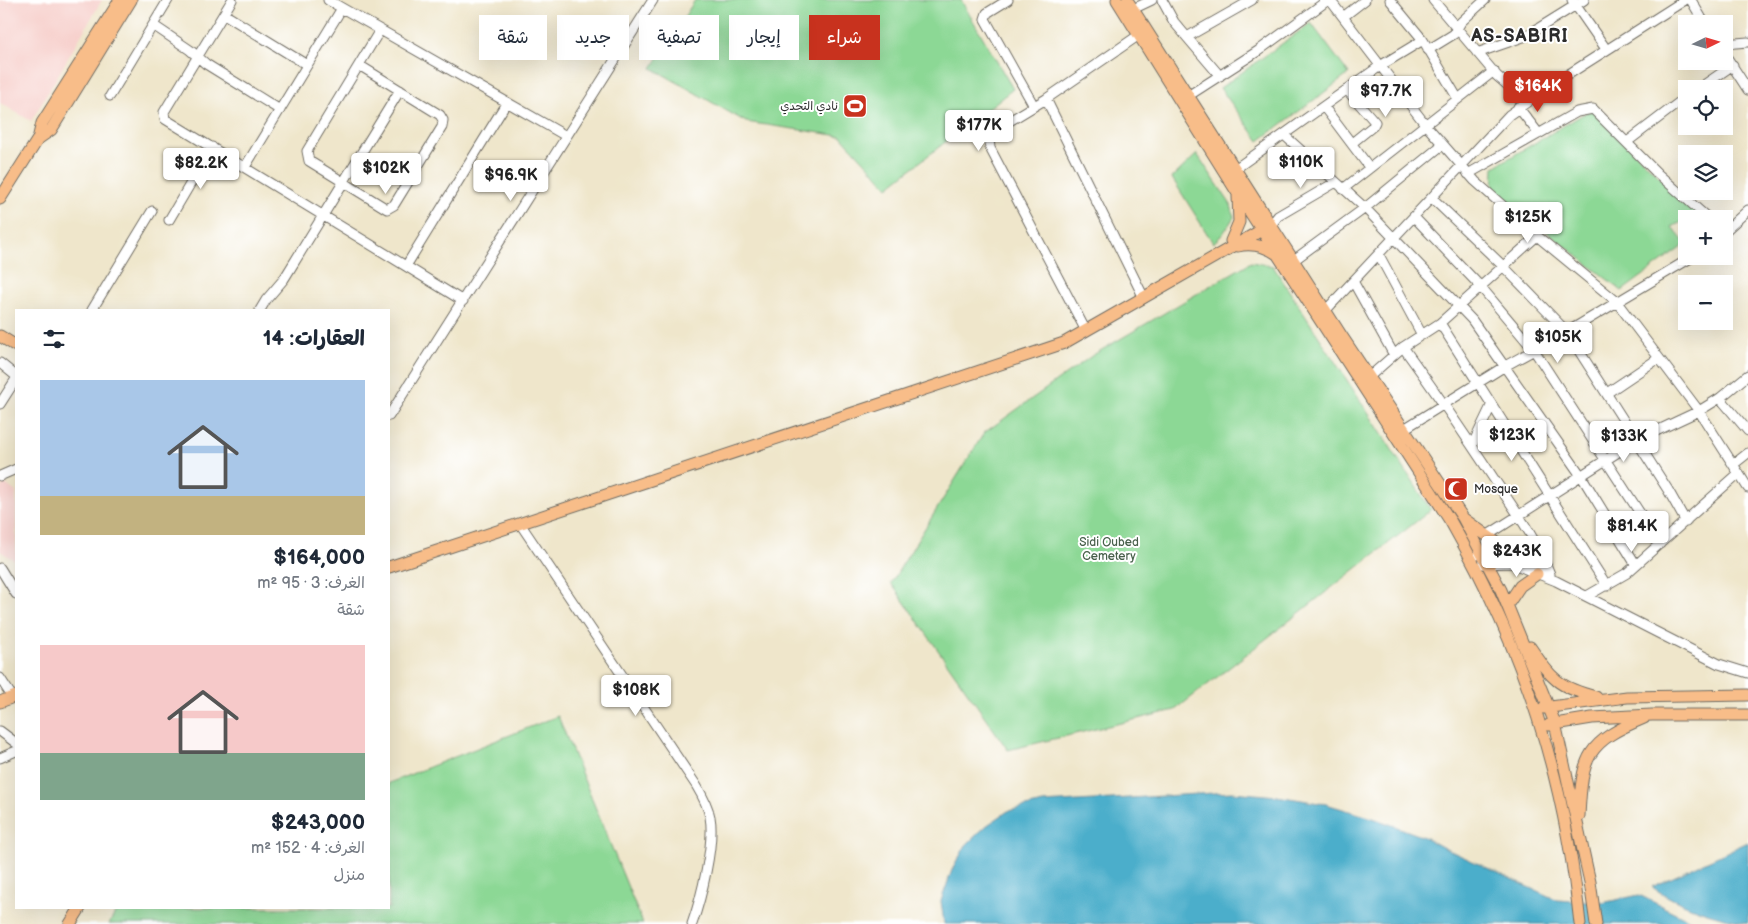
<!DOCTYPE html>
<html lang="ar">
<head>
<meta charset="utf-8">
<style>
	:root { --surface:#fff; --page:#f6f6f7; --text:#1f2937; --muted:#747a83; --accent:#c8321e }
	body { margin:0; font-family:"Balsamiq Sans","Playpen Sans Arabic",sans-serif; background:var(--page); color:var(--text); direction:rtl; height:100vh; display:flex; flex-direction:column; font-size:19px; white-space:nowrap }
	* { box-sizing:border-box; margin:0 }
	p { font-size:16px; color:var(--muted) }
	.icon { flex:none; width:28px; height:28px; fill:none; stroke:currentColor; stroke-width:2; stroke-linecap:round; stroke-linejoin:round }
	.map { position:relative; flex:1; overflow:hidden; direction:ltr }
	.panel { position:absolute; left:15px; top:309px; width:375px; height:600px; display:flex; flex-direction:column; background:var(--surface); border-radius:0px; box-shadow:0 5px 20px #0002; direction:rtl }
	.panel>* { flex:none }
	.guide { position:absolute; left:405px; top:15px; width:475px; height:45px; direction:rtl; display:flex; gap:10px }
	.needle { width:32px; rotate:85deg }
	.buttons { position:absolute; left:1678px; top:15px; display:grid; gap:10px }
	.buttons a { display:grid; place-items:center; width:55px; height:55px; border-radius:0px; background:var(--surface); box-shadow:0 5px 20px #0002; font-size:25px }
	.price { position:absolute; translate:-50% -42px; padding:0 11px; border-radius:5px; background:#fff; color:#222; font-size:16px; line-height:32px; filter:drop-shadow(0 1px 2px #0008) }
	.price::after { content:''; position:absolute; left:50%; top:30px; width:15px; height:11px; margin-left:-8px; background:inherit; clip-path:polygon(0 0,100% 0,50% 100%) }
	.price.active { background:var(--accent); color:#fff }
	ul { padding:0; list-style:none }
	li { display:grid; align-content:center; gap:10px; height:265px; padding:0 25px }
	li span { display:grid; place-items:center; height:155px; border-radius:0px; color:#555 }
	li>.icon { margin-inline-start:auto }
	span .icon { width:90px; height:90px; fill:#fffc; stroke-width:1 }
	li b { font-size:21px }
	h2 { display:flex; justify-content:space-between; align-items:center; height:60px; padding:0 25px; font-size:21px }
	.chip { padding:0 18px; border-radius:0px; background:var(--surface); box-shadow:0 5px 20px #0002; font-size:18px; line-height:45px }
	.chip.active { background:var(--accent); color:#fff }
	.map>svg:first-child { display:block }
	.built { fill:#f7d0cc }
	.green { fill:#8cd895; stroke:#5c8260 }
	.water { fill:#4baecb; stroke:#3b6c7b }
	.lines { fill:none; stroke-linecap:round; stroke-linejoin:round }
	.minor-casing { stroke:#706c63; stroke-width:11 }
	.major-casing { stroke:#706c63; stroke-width:13 }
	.minor { stroke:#fff; stroke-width:9 }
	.major { stroke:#f8bd89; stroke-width:11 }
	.labels { text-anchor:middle; stroke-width:4; stroke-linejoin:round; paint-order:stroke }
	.poi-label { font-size:12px; fill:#2b2b2b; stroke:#fff; text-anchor:end }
	.park-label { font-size:12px; fill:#485f4b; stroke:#fff }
	.district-label { font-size:18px; font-weight:bold; letter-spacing:1px; fill:#2b2b2b; stroke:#fff }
</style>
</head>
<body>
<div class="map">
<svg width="1748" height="924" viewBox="0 0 1748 924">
	<rect width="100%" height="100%" fill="#fff"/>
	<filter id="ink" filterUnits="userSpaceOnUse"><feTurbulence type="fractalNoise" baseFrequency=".02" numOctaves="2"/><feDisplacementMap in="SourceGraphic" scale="10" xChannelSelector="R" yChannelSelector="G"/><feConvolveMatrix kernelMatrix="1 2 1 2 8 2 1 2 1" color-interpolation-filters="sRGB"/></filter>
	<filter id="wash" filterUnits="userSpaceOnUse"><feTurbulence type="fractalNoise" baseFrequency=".0096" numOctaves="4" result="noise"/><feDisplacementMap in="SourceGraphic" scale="20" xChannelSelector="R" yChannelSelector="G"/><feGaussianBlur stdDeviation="1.12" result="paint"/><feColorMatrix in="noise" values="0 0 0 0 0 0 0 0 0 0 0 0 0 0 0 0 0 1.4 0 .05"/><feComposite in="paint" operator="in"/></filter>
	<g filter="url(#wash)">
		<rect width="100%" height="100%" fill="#efe6cb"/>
		<path class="built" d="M0,0h102l-71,121 -31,-18z
			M4,483l12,9v69l-16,-10v-61z"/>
		<path class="green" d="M695,0h266l52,89 -125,98 -47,-51 -95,-14 -94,-54z
			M1311,23l38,51 -90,67 -39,-53z
			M1592,109l105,105 -25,13 14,17 -64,47 -129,-102 1,-22z
			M1197,154l34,51 3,12 -12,18 -9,8 -41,-65z
			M1251,262l22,4 158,244 -256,200 -167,40 -117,-167 93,-150 109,-78z
			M558,716l85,208h-534l9,-16h271v-125z"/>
		<path class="water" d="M1232,792l45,4 49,8 47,14 51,19 20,11 113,52 45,3 37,-8 59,29h-754l-3,-23 11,-31 14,-25 20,-19 22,-15 35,-8z
			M1748,842v81c-36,-7 -66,-16 -96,-36z"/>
	</g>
	<g filter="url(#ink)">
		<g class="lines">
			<defs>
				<path id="minor" d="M232,0l-68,112 1,7 298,182
					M328,0l238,136
					M1008,0l-21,13 -2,6 49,87
					M1162,0l12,22 46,54
					M1330,0l95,124 50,57 62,55 79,65 83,110 49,77
					M1390,0l33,40 35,59
					M1433,0l64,76 29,25
					M1572,0l34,49
					M1691,0l14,24
					M1133,9l19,-9
					M224,14l83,51
					M1343,17l22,-17
					M153,25l37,25 16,14 74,46
					M1187,37l65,-37
					M1724,44l24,-2
					M1428,50l26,-16 7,-12 24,-22
					M1477,53l49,-17 58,-36
					M1724,53l24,37
					M359,65l81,50 3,5 -1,7 -48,78 -7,4 -78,-48 -2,-10 73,-121
					M1698,89l35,-24
					M1347,90l28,32 -2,4 -21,17
					M110,96l58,-96
					M1188,96l70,-45 70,-51
					M1046,99l98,199
					M1324,107l45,60
					M1518,107l21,27
					M1284,135l81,73 107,112 110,157 54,88
					M1627,142l59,-45
					M245,167l97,-159
					M1235,169l145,-103 43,-26
					M1468,174l109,-62 16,-3 64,64 52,46
					M1343,189l151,-118
					M1432,198l71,68 64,66 101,158 18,32
					M1414,217l67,70 53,63 126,194
					M169,220l43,-73
					M1271,225l7,-9 58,-34
					M1724,232l24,-22
					M1379,255l43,80
					M1294,260l71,-52 77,-63
					M406,266l101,-164
					M1354,283l40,72
					M92,310l60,-99
					M260,310l6,-10 18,-21 116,-189
					M1326,310l183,-195 38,-27 138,-88
					M1440,323l167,263
					M1086,331l-96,-183 -1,-10 4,-7 53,-32 93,-64
					M1403,347c32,44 62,88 91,132 21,31 43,61 56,95
					M0,363l16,13
					M1369,377l34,-30 37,-24 97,-87
					M1607,393l52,-35
					M1720,398l28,33
					M0,404l16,-25
					M389,416l264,-416
					M1404,429l101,-63 62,-34 127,-76
					M1472,446l19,-40
					M1734,464l14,-11
					M0,476l16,-7
					M521,525l175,260c6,10 12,21 14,32 5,26 -9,82 -18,107
					M1488,535l149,-95 62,-29 21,-13 28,-23
					M1477,555c27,-7 44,4 67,16
					M1483,564l28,-1 45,18 163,83 29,9
					M0,568l16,26
					M1587,596l40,-23 112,-100
					M0,678l13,20
					M0,731l16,12
					M0,758l16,-7"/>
				<path id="major" d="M1117,0l120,192 214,330c73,128 114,256 129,402
					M1127,0l214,335 122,183 38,72 54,133 35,159 6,42
					M38,139l13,-9 80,-130
					M0,199l38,-60 4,-16 78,-123
					M1231,241l8,-19 -1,-26
					M1238,246c14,-3 27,0 39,8
					M0,336l16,10
					M1464,519l47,34
					M389,567l675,-224 203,-116
					M1508,604l12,-18 17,-12
					M1530,647c22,32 27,40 66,50
					M0,702l16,-6
					M1543,708l84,-11 121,-2
					M1549,725l43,-7 60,-3h96
					M1579,816c3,-61 8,-74 65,-98
					M70,924l10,-16"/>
			</defs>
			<use href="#minor" class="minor-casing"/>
			<use href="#major" class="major-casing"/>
			<use href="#minor" class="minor"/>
			<use href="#major" class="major"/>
		</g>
	</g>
	<defs>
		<symbol id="stadium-square" viewBox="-11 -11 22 22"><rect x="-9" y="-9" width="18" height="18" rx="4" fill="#c8321e" stroke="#fff"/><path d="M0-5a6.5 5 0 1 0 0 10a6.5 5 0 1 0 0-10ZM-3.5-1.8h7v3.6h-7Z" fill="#fff"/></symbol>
		<symbol id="mosque-square" viewBox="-11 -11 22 22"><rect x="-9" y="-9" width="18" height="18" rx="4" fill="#c8321e" stroke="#fff"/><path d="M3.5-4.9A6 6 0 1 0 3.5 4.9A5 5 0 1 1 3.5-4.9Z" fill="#fff"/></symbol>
	</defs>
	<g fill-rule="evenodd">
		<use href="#stadium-square" x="841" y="92" width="28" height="28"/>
		<use href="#mosque-square" x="1442" y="475" width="28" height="28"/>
	</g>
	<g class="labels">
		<g class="poi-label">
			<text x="838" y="110">نادي التحدي</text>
			<text x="1474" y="493" text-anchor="start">Mosque</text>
		</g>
		<g class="park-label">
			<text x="1109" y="546">Sidi Oubed<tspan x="1109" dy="14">Cemetery</tspan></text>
		</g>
		<g class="district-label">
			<text x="1520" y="42">AS-SABIRI</text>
		</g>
	</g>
</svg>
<div class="buttons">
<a><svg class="needle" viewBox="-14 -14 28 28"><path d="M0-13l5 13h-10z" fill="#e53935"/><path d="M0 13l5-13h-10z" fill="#747a83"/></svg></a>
<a><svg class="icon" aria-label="locate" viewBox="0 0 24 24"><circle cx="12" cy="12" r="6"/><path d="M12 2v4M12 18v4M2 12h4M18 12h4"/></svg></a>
<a><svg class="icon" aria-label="layers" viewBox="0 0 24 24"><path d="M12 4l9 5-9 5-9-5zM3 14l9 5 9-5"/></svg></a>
<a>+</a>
<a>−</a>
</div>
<b class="price active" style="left:1538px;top:113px">$164K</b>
<b class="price" style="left:1386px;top:118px">$97.7K</b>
<b class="price" style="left:979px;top:152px">$177K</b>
<b class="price" style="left:1301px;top:189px">$110K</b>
<b class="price" style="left:201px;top:190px">$82.2K</b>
<b class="price" style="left:386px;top:195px">$102K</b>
<b class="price" style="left:511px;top:202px">$96.9K</b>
<b class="price" style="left:1528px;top:244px">$125K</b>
<b class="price" style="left:1558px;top:364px">$105K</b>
<b class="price" style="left:1512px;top:462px">$123K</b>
<b class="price" style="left:1624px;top:463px">$133K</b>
<b class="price" style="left:1632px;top:553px">$81.4K</b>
<b class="price" style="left:1517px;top:578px">$243K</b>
<b class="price" style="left:636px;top:717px">$108K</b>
<div class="guide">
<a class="chip active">شراء</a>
<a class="chip">إيجار</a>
<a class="chip">تصفية</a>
<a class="chip">جديد</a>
<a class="chip">شقة</a>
</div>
<section class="panel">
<h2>العقارات: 14<svg class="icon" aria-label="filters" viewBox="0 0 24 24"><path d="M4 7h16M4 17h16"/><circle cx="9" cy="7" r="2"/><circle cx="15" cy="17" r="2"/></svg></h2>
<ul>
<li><span style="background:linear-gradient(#a9c7e8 75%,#c2b280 0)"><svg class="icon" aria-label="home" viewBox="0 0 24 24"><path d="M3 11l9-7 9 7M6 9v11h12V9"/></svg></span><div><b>$164,000</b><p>الغرف: 3 · 95 m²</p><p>شقة</p></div></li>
<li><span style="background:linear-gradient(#f6c9c9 70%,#7fa58c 0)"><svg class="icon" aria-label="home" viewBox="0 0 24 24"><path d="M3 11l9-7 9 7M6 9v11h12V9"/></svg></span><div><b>$243,000</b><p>الغرف: 4 · 152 m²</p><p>منزل</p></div></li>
</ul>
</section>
</div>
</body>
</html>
